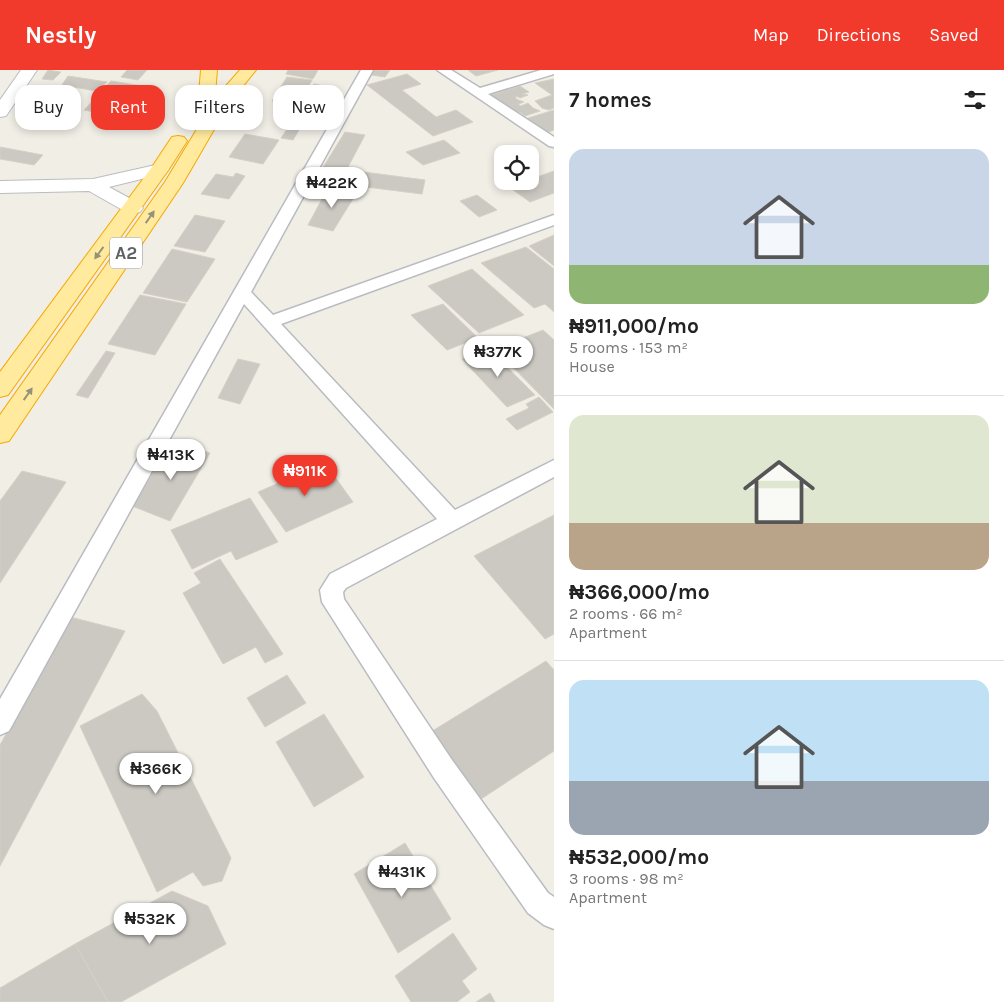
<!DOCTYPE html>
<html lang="en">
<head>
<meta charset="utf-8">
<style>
	:root { --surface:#fff; --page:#f6f6f6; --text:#222; --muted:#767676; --line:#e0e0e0; --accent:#f13a2b }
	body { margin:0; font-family:Karla,sans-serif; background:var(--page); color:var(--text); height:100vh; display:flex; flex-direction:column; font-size:19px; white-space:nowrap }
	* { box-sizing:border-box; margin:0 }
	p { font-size:16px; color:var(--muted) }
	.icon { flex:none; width:28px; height:28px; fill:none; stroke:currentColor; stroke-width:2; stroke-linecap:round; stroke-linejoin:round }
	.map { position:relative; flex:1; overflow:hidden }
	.panel { display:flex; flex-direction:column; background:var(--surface); width:450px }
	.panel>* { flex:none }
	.guide { position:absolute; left:15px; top:15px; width:464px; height:45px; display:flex; gap:10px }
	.fabs { position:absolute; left:494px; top:75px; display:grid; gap:10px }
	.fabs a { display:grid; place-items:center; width:45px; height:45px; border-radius:10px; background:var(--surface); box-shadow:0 2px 8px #0003; font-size:25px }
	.price { position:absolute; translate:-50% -42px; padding:0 11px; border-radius:18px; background:#fff; color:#222; font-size:16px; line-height:32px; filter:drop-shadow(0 1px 2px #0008) }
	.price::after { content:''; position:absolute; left:50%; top:30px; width:15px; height:11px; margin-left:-8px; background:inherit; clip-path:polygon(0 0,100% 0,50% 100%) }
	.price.active { background:var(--accent); color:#fff }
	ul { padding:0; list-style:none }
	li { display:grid; align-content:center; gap:10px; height:265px; padding:0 15px }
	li+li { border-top:1px solid var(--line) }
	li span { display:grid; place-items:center; height:155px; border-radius:15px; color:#555 }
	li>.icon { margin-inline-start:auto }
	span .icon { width:90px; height:90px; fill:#fffc; stroke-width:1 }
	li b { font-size:21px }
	h2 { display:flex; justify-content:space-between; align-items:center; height:60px; padding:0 15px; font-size:21px }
	.pill { padding:0 18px; border-radius:15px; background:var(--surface); box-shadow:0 2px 8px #0003; font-size:18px; line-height:45px }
	.pill.active { background:var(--accent); color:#fff }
	header { display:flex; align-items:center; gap:30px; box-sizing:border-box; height:70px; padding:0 25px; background:var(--accent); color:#fff }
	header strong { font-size:24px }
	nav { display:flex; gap:28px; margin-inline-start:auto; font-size:18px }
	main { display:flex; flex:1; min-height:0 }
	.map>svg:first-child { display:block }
	.building { fill:#ccc9c3; stroke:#d6d0c4 }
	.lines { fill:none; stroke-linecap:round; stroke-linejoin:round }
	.minor-casing { stroke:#b8bcc0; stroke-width:3 }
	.secondary-casing { stroke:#b9bdc2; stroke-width:2 }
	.trunk-casing { stroke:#f7a800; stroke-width:2 }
	.minor { fill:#fff; fill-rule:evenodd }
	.secondary { fill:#fff; fill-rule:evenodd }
	.trunk { fill:#ffea9e; fill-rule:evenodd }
	.oneway { fill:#96927a }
	.labels { text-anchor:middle; stroke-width:4.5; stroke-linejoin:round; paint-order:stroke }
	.shield { fill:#fff; stroke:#8e9195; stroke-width:1 }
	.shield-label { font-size:18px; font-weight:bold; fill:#5e6267 }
</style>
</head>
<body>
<header>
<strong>Nestly</strong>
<nav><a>Map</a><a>Directions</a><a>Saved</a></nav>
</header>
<main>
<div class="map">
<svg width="554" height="932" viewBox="0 0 554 932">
	<rect width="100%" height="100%" fill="#f1eee6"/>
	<path class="building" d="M48,0l13,2 -8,8 -11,-1z
		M127,0h20l-9,10 -17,-3z
		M288,0h30l-5,9 -27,-5z
		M367,0h23l-5,7 -20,-3z
		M468,0h30l-22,6z
		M407,4l14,10 -19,6 34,27 20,-7 17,12 -40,14 -66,-51z
		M68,6l39,6 -11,9 -34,-6z
		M287,7l25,3 -14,25 -26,-4z
		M554,9v29l-5,2 -7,-2 -7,-7 17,-6 -17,-12z
		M111,11l31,5 -26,30 -32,-6z
		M314,14l10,2 -14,23 -11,-2z
		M520,16l9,6 -7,2 6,1 -8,3 -4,-2v3l8,3 -6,2 3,2 7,-3 5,5 7,3 -15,5 -5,-4 -5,2 -27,-18z
		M554,40v20l-8,3 -21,-14z
		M292,52l10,3 -9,15 -12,-2z
		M345,62l20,3 -25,47 -23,-5z
		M245,64l34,6 -16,24 -34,-7z
		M444,70l16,13 -37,12 -17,-13z
		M0,77l43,8 -9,10 -34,-6z
		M356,101l69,9 -3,14 -72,-9z
		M554,101v22l-24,9 -21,-15z
		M236,103l9,3 -16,23 -28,-5 15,-20 17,3z
		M329,116l27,8 -23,37 -25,-6z
		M477,125l20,15 -18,7 -19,-16z
		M195,145l30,6 -20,31 -31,-6z
		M554,165v31l-25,-20z
		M526,177l28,22v43l-9,-8 -11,4 -53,-45z
		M172,179l43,10 -28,43 -44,-9z
		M472,199l52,46 -45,18 -51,-47z
		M140,225l46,9 -31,51 -47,-11z
		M443,234l35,34 -31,12 -36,-35z
		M543,260l11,10v69l-59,-60z
		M489,279l46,46 -28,12 -45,-48z
		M106,281l9,2 -27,45 -12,-3z
		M238,289l22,5 -20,40 -22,-6z
		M539,327l14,15 -36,18 -11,-11 23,-11 -3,-4z
		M173,372l37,11 -40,68 -38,-15z
		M325,393l28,39 -67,30 -28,-40z
		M22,401l44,11 -66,101v-82z
		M250,428l28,44 -42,18 -5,-9 -39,18 -21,-39z
		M554,445v119l-9,5 -71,-83z
		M220,489l63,95 -18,9 -9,-16 -33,17 -40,-71 18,-10 -7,-10z
		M70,547l55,14 -125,235v-121z
		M546,591l8,9v81l-76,50 -49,-68z
		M287,605l19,28 -41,24 -18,-29z
		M142,624l15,17 74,147 -9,23 -19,5 -10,-14 -36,20 -77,-166z
		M324,644l40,63 -50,30 -38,-65z
		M405,773l46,76 -53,34 -44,-79z
		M172,821l36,15 18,38 -105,58h-13l-33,-58z
		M453,863l24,36 -15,12 8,11 -13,10h-46l-16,-26z
		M75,874l33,58h-108v-14z
		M490,923l5,9h-19z"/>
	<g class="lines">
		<defs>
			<path id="minor" d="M361,0h12l-122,222 22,23 281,-100v10l-273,99 174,186 99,-50v17l-208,111 -3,4 1,7 108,161 96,133 6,4v32l-10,-4 -16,-12 -94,-135 -112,-176 -2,-12 10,-16 107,-55 -193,-215 -235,427 -9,4v-36z
				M437,0h14l29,18 61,-18h13v4l-66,20 66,43v10l-5,-1z"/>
			<path id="secondary" d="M21,0h16l-31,46 -6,1v-17z
				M160,94l6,1 3,4 -3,4 -57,14 31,17 3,4 -3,4 -7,2 -7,-2 -37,-21 -89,2v-12l93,-2z"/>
			<path id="trunk" d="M201,0h16l-2,24 -2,3h-12l-2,-3z
				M240,0h16l-26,32 -47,81 -174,258 -9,2v-28l165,-233 52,-86z
				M178,66l6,1 3,4 -18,28 -161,226 -8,2v-25l152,-205 20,-30z"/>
		</defs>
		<use href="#minor" class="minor-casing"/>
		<use href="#secondary" class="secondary-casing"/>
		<use href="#trunk" class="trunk-casing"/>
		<use href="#minor" class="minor"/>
		<use href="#secondary" class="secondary"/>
		<use href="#trunk" class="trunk"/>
	</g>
	<defs><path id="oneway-solid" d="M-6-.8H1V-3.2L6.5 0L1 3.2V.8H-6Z" transform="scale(1.25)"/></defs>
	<g class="oneway">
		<use href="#oneway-solid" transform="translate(150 147) rotate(-55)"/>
		<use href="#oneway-solid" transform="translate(99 183) rotate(126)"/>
		<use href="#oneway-solid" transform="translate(28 324) rotate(-55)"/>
	</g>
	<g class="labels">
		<rect class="shield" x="110" y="167.5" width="32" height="31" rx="4"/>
		<g class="shield-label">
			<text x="126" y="189">A2</text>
		</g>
	</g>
</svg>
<div class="fabs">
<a><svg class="icon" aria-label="locate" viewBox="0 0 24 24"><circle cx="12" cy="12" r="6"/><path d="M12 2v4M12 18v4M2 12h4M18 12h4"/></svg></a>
</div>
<b class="price" style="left:332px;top:139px">₦422K</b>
<b class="price" style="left:498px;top:308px">₦377K</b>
<b class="price" style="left:171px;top:411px">₦413K</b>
<b class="price active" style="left:305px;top:427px">₦911K</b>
<b class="price" style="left:156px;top:725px">₦366K</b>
<b class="price" style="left:402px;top:828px">₦431K</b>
<b class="price" style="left:150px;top:875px">₦532K</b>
<div class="guide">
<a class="pill">Buy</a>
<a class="pill active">Rent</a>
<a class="pill">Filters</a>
<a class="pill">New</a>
</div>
</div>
<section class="panel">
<h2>7 homes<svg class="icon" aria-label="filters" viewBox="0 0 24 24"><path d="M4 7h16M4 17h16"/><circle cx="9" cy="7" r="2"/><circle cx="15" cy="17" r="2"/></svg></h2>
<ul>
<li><span style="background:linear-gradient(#c9d6e8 75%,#8fb573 0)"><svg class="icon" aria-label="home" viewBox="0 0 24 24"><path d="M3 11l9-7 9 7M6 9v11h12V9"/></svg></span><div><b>₦911,000/mo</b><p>5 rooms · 153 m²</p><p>House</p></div></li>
<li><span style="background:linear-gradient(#dfe7d0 70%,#b9a48a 0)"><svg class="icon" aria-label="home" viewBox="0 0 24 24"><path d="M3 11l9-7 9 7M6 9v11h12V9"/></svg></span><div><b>₦366,000/mo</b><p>2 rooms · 66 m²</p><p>Apartment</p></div></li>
<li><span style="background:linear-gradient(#bfe0f5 65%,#9aa5b1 0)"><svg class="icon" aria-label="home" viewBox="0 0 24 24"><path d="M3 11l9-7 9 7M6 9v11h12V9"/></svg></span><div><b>₦532,000/mo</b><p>3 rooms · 98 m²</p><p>Apartment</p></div></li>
</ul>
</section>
</main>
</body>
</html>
